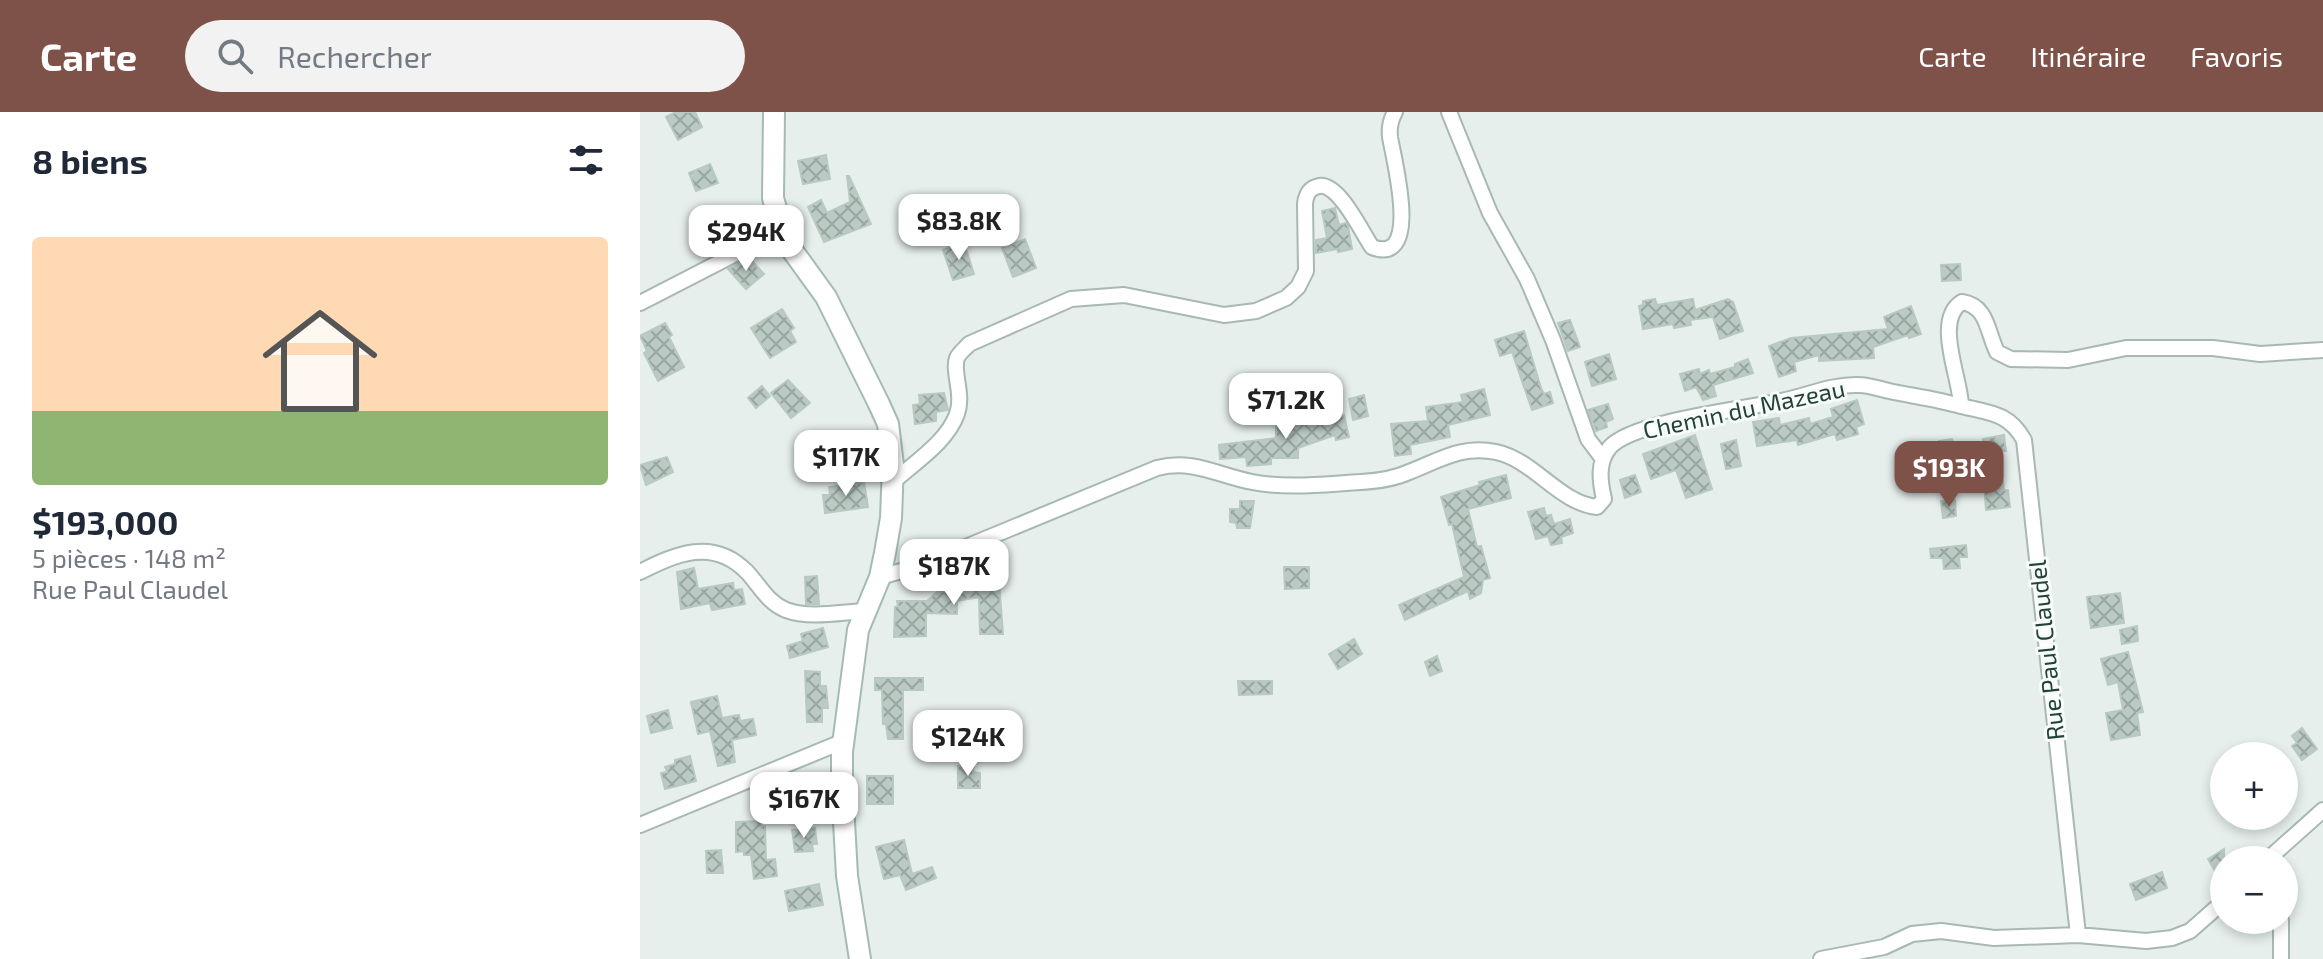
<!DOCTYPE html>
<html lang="fr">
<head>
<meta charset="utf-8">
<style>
	:root { --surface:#fff; --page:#f2f2f3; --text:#1f2937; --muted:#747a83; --line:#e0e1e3; --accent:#7f5249 }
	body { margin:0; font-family:"Exo 2",sans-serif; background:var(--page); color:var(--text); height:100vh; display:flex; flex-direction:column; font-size:30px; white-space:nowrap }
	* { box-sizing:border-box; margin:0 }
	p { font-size:26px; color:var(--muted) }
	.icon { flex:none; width:44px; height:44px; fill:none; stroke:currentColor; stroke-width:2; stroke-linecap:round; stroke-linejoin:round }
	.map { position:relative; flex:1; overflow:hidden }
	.side { display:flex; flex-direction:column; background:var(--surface); width:640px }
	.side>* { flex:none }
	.tools { position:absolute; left:1570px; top:630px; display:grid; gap:16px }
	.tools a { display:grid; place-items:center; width:88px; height:88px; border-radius:50%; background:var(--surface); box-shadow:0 4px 12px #0003; font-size:40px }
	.price { position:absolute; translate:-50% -68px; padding:0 18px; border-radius:16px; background:#fff; color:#222; font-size:26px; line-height:52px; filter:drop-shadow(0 2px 4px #0008) }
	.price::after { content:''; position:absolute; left:50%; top:48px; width:24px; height:18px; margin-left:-12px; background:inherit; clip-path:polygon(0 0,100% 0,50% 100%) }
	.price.selected { background:var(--accent); color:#fff }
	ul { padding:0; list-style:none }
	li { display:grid; align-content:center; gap:16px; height:424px; padding:0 32px }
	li+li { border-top:2px solid var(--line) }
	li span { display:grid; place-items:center; height:248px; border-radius:8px; color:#555 }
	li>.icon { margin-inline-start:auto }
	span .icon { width:144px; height:144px; fill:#fffc; stroke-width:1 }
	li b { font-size:34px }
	h2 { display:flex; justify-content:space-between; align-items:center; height:96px; padding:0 32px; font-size:34px }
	header { display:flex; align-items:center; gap:48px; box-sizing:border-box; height:112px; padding:0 40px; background:var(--accent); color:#fff }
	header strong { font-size:38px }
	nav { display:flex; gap:44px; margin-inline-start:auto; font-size:28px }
	.search { width:560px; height:72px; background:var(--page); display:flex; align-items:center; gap:20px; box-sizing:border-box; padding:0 28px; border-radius:44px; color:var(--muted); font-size:30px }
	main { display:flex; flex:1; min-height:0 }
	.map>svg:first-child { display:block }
	.building { fill:url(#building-cross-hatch); stroke:#b8c9c2; stroke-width:2 }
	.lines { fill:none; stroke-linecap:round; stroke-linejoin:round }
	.street-casing { stroke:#a8b8b2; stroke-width:18 }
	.secondary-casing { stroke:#a4bbb3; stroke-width:24 }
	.street { stroke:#fff; stroke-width:14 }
	.secondary { stroke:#fff; stroke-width:20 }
	.labels { text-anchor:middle; stroke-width:6; stroke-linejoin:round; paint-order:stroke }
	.street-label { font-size:24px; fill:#24423a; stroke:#f7fbf9 }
</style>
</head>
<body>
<header>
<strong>Carte</strong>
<div class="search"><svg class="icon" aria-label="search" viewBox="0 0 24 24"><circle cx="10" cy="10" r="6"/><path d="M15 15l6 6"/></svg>Rechercher</div>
<nav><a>Carte</a><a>Itinéraire</a><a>Favoris</a></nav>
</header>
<main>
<section class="side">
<h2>8 biens<svg class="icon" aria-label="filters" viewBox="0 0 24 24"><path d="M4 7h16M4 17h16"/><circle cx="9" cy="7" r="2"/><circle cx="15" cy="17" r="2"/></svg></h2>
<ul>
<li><span style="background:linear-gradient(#ffd9b3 70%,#8fb573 0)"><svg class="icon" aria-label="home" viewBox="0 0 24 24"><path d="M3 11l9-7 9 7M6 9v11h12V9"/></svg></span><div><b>$193,000</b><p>5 pièces · 148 m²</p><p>Rue Paul Claudel</p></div></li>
</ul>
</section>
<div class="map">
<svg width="1683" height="847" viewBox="0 0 1683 847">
	<defs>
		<pattern id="building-cross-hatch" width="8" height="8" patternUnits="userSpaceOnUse" patternTransform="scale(2)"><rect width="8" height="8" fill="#bbcac4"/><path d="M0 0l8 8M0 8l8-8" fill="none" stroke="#98a6a0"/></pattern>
	</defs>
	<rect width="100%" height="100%" fill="#e6efeb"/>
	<path class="building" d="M36,0h19l7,15 -24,13 -12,-23z
		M186,43l4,24 -27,5 -5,-23z
		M70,52l8,19 -22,8 -7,-18z
		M207,64h2l22,48 -47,18 -16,-35 13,-7 6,13 23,-11z
		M695,96l4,17 7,-2 2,3 4,23 -14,3 -1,-3 -21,4v-13l11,-2 -5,-27z
		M80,108l8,17 -21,10 -8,-17z
		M385,127l11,29 -23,9 -11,-29z
		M324,131l10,31 -21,6 -10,-30z
		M109,146l15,16 -18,15 -18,-20z
		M1320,152l1,16 -19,1 -1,-16z
		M1015,187l2,6 36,-6 2,11 33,-11 5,3 10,29 -23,8 -7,-22 -23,3 1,5 -17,3 -1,-4 -30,5 -4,-23 4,-1v-4z
		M1271,194l10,28 -12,4 -1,-3 -35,12 1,11 -55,3v-6l-25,7 2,9 -17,6 -10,-31 22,-8 97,-9 -4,-12z
		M142,197l12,19 -4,3 6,11 -26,16 -19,-30z
		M930,208l10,27 -12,4 -10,-28z
		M25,211l7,12 -3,2 15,30 -26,14 -14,-28 3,-2 -7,-15z
		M884,219l17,57 3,6 6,-2 3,11 -21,7 -20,-58 -12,4 -5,-16z
		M969,242l7,25 -24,7 -7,-24z
		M1108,247l5,14 -40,12 3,11 -13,4 -7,-13 -11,4 -5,-17 19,-5 1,5 9,-4 1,4 25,-7v-3z
		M148,268l22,23 -19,15 -20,-25z
		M122,274l8,10 -14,12 -8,-10z
		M844,277l6,26 -42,10 2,12 -40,8 1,9 -16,2 -4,-32 37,-3 -2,-14 37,-5 -2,-7z
		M304,281l4,17 -12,2v9l-21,3 -2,-19 7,-1 -1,-9z
		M724,283l4,21 -15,4 -4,-21z
		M1217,288l7,24 -8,3 2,7 -21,6 -2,-6 -37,11 -1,-5 -40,6 -4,-24 26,-4 1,7 29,-7 1,6 23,-7 -2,-8z
		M968,292l5,15 -7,3 1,5 -11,4 -8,-21z
		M704,303l5,22 -13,3 -1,-5 -37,13v10h-27v6l-24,2 -1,-9 -26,2 -1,-14 57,-7v-11l23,-7v5l25,-9 1,4z
		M219,320l13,1 -2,25 -12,-1z
		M1055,323l17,54 -26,9 -10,-28 -25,9 -8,-25z
		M1364,323l2,16 -8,1 1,6 -19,3 1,6 -33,2v-7l-21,3 -2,-16 15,-2 -1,-6 13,-2 1,3h7l1,7 23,-3 -1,-7z
		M1096,328l5,26 -15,3 -5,-25z
		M27,345l6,15 -27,13 -6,-20z
		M866,363l5,23 -43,11 9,38 4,-1 9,32 -7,2 -2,13 -11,6 -2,-8 -63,29 -6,-15 65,-28 -12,-53 -3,1 -8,-28 39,-12 -1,-3z
		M995,363l6,17 -16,6 -5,-18z
		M1363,369l1,9h4l2,17 -24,3 -2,-27z
		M224,370l4,25 -43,6 -2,-18h7l-1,-8z
		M1315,388l1,16 -13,2 -2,-17z
		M600,389h14l-4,27h-13l-1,-5 -6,-1v-13h10z
		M904,396l2,8 5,-1 3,9 16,-5 3,14 -12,4 1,6 -11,2 -3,-9 -12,3 -8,-27z
		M1326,433l1,12h-8l1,11 -16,1 -1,-11h-12l-1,-9z
		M644,455h25v21l-24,1z
		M54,456l4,21 35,-6 1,7 8,-1 3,15 -33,6 -2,-7 -29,6 -4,-37z
		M358,456l5,66h-23l-1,-37 -22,4v13l-31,-1v23l-32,1 1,-30 3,-1 -1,-5h30l10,-9 38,-3 -2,-17z
		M177,464l2,28h-13l-1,-27z
		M1480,481l4,30 -33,5 -4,-31z
		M1497,514l1,15 -16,3 -2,-14z
		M183,516l5,19 -38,11 -3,-12 16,-5 -2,-7z
		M714,527l8,15 -24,15 -9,-15z
		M1488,540l15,60 -6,1 3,22 -29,5 -5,-27 17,-3 -5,-28 -10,3 -7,-26z
		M797,544l5,15 -12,5 -5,-14z
		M165,559l15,1v14h6l2,22h-6v14h-15z
		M235,566h48v12h-20v49h-15l-2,-15h-3l-1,-34h-7z
		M598,569h34v13l-33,1z
		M77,584l5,22 17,-3 1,6 13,-2 3,16 -24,5 3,22 -17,4 -8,-35 -12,3 -7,-32z
		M28,598l4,18 -21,5 -4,-17z
		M1662,616l15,21 -15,11 -10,-14 5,-3 -5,-7z
		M50,644l6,25 -31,8 -4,-16 6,-1 -2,-5 10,-3v-4z
		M318,654h16l-1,6 7,1v15h-22z
		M227,664h26v28h-26z
		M179,671l1,21 -35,1 1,-21z
		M121,709l1,5h3l1,34 9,-1 2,17 -23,3 -3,-24h-7v-4l-8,1v-30z
		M175,716l2,16h-5l1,7 -18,1 -3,-22z
		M264,728l8,34 20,-7 4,11 -30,12 -6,-15 -16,4 -8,-32z
		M1584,737v37l-16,-27z
		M81,738l2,23h-16l-1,-22z
		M1522,760l5,16 -31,12 -6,-16z
		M179,772l4,21 -34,6 -4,-20z"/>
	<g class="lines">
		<defs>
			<path id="street" d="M809,0l41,101 37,66 26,61 35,99 15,20
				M0,191l142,-73
				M1321,294c29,7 48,7 63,34l54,495
				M253,370c22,-20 54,-40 64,-68 7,-20 -5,-42 0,-56 2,-5 9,-10 12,-14l102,-45 53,-4 100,20 32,-4 30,-13 12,-11 8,-16 -1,-67c1,-10 4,-16 14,-18 20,-3 42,45 53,61 51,20 21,-90 18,-110 -1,-9 1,-18 5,-25
				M0,460c36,-18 73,-35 107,0 13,14 20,30 39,38 24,9 56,2 80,1
				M240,465l42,-12 235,-97c37,-9 59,7 95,14 35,7 73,2 109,0 17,-1 33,-3 48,-10 31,-12 53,-27 87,-20 38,8 63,51 101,55l7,-8c-4,-17 -7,-37 6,-52 24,-26 134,-38 171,-46 26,-5 51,-17 78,-16 10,0 20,4 30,6 24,5 48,8 72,15 0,-27 -28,-86 1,-104 26,4 25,30 35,50l14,7 57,1 58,-12h87l47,6 63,-4
				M0,713l204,-84
				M1627,748l56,-50
				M1641,808v39
				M1181,847l63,-12 28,-13 29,-3 53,7 84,-3 68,6 26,-3 18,-7 34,-30"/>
			<path id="secondary" d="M134,0l-1,86 8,28 11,24 34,47 53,107 9,20 5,41 -2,53 -6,35 -5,24 -22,53 -16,122v33l5,91 13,83"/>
		</defs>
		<use href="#street" class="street-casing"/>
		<use href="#secondary" class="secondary-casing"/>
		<use href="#street" class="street"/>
		<use href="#secondary" class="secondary"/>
	</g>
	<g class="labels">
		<g class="street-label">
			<text transform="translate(1104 298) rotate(-12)" y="8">Chemin du Mazeau</text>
			<text transform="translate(1407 538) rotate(-96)" y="8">Rue Paul Claudel</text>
		</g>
	</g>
</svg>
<div class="tools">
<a>+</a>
<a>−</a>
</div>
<b class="price" style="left:319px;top:150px">$83.8K</b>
<b class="price" style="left:106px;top:161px">$294K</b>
<b class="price" style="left:646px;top:329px">$71.2K</b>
<b class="price" style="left:206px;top:386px">$117K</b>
<b class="price selected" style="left:1309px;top:397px">$193K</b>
<b class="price" style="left:314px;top:495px">$187K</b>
<b class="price" style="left:328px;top:666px">$124K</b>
<b class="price" style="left:164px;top:728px">$167K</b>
</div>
</main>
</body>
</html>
